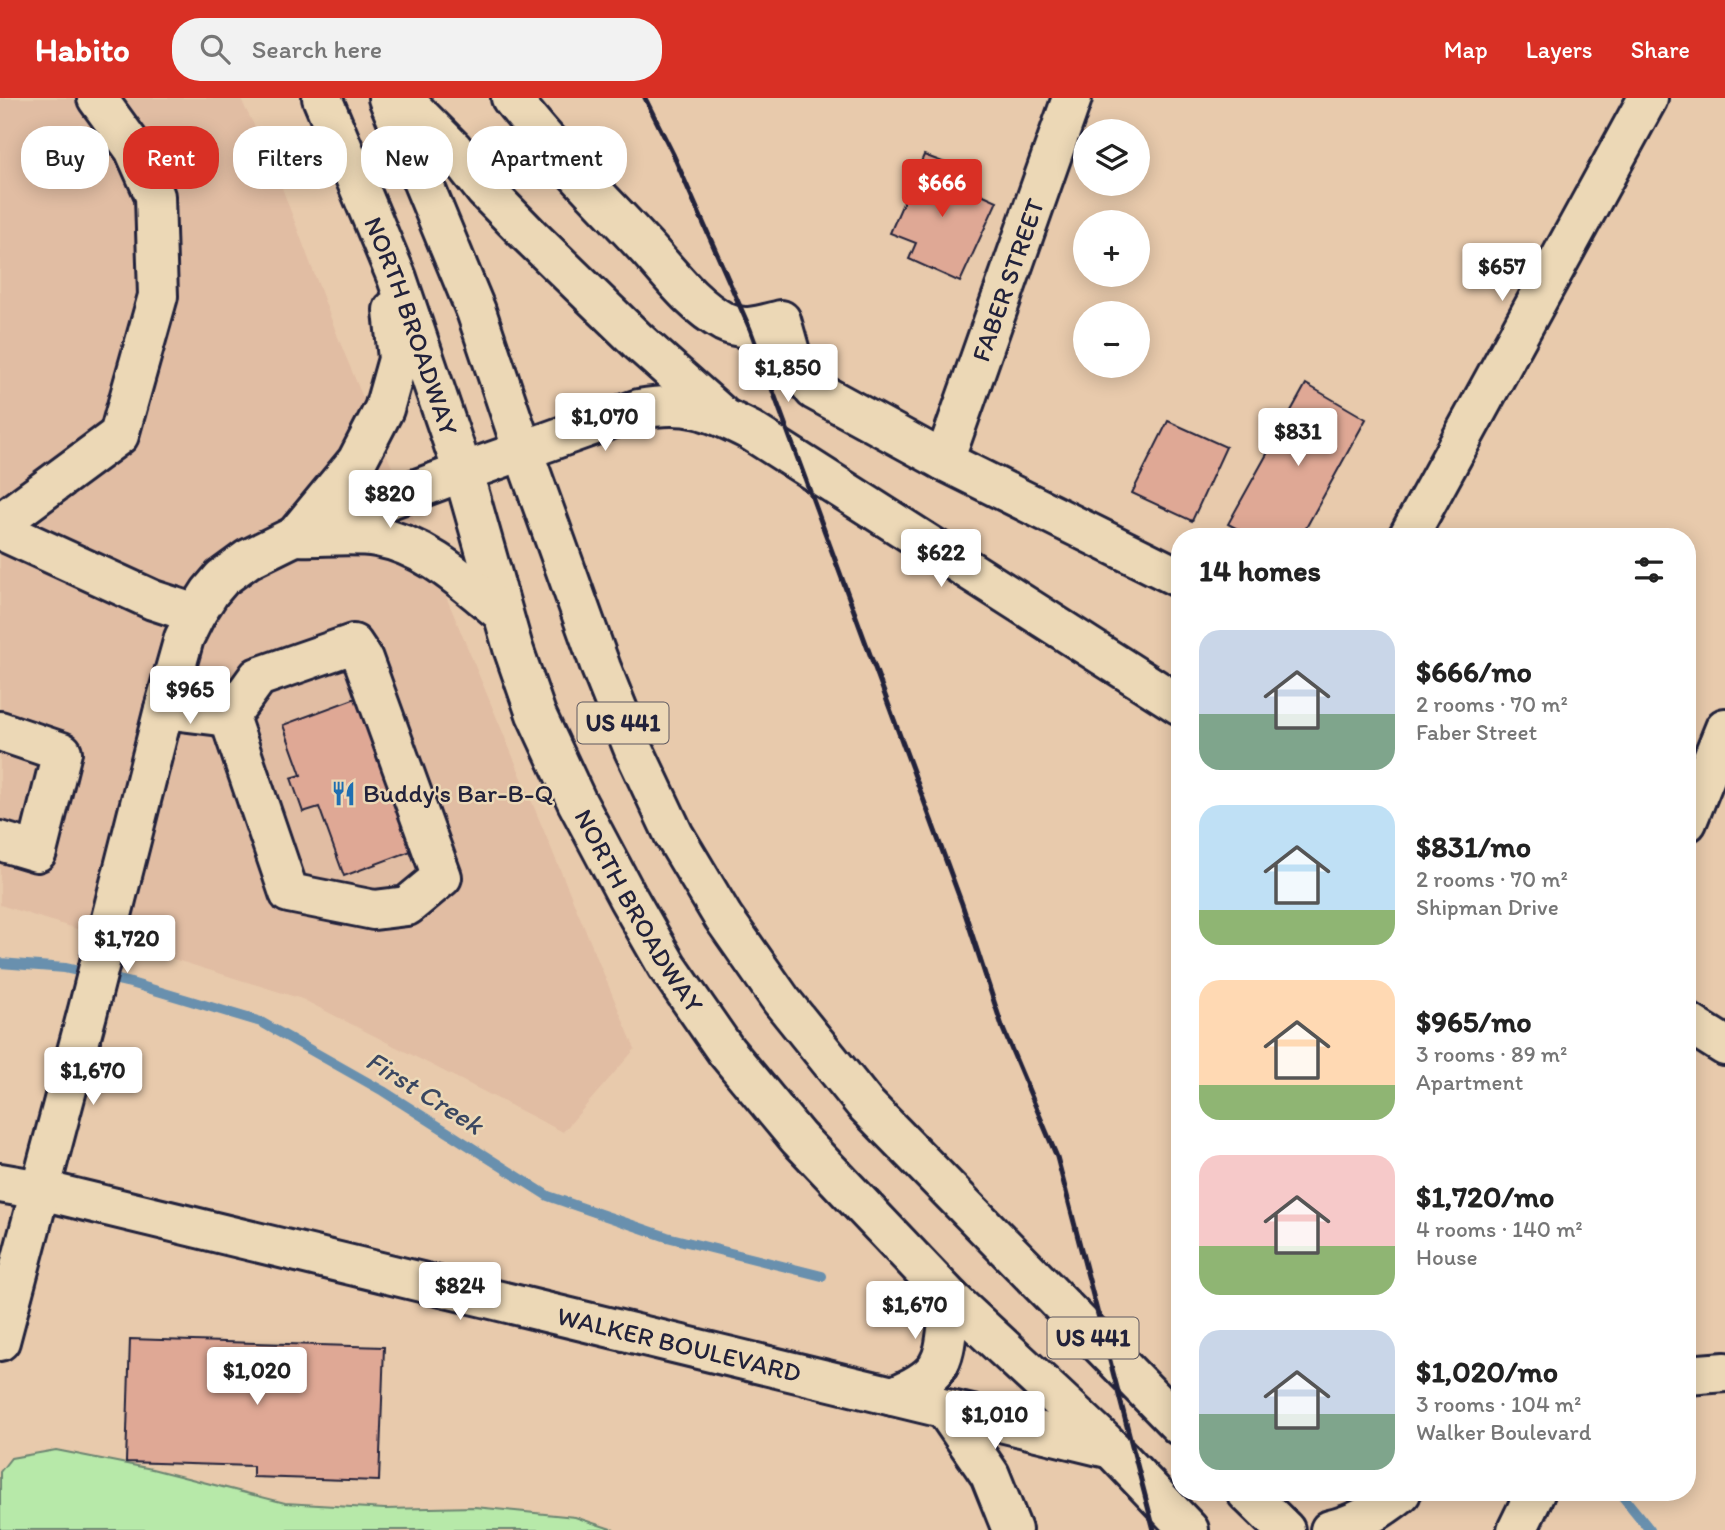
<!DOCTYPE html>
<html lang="en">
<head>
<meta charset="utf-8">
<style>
	:root { --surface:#fff; --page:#f2f2f2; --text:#222; --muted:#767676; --accent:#d93025 }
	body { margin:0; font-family:Itim,sans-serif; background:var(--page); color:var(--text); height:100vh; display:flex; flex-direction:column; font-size:26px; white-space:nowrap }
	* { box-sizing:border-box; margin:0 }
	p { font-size:23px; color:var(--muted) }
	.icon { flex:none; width:38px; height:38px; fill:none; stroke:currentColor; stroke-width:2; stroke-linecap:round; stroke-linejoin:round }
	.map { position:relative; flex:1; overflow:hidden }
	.side { position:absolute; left:1171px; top:430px; width:525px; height:973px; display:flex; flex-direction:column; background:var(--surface); border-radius:28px; box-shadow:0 4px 18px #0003 }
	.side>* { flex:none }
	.banner { position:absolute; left:21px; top:28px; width:665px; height:63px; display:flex; gap:14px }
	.fabs { position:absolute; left:1073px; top:21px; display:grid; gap:14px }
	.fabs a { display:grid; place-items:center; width:77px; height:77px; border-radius:50%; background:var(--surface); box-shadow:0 4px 18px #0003; font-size:35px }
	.price { position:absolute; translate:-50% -60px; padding:0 16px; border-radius:7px; background:#fff; color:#222; font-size:23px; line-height:46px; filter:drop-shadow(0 2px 4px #0008) }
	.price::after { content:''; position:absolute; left:50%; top:42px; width:21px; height:16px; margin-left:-10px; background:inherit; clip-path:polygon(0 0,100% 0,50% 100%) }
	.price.selected { background:var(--accent); color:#fff }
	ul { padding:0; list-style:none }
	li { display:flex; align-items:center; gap:21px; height:175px; padding:0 28px }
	li span { display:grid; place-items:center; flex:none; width:196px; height:140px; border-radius:21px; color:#555 }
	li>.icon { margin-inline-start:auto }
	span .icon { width:84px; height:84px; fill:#fffc; stroke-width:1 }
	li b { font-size:30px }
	h2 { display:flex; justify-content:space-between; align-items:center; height:84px; padding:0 28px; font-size:30px }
	.tag { padding:0 24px; border-radius:28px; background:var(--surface); box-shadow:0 4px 18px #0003; font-size:24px; line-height:63px }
	.tag.selected { background:var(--accent); color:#fff }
	header { display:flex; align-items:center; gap:42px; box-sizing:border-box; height:98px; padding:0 35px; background:var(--accent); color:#fff }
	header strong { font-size:33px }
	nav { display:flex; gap:38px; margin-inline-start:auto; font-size:24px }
	.search { width:490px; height:63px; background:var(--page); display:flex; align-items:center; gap:18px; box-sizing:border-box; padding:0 24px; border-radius:28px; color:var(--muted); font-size:26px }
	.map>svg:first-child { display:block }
	.built { fill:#e1bda3 }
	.green { fill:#b7e9a9; stroke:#6c8672; stroke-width:2 }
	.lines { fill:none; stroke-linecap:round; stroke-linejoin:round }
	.stream { stroke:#6990ae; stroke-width:10 }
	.building { fill:#dfa895; stroke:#22223b; stroke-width:2 }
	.minor-casing { stroke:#22223b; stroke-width:44 }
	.major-casing { stroke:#22223b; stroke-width:44 }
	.highway-casing { stroke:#22223b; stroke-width:44 }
	.minor { stroke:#ecd8b6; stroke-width:38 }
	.major { stroke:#ecd8b6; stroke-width:38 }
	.highway { stroke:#ecd8b6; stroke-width:38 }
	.rail { stroke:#22223b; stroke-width:5 }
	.labels { text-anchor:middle; stroke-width:5; stroke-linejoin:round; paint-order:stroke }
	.shield { fill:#ecd8b6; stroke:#5f5960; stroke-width:2 }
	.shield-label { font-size:24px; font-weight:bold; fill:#22223b }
	.street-label { font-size:26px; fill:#22223b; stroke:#ecd8b6 }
	.poi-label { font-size:26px; fill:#22223b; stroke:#ecd8b6; text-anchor:start }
	.water-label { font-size:28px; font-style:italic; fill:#3a4761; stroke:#ecd8b6 }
</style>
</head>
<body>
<header>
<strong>Habito</strong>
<div class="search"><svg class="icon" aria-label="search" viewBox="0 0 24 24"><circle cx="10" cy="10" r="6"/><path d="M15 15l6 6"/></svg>Search here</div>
<nav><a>Map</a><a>Layers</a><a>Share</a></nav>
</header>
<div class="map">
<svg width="1725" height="1432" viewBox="0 0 1725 1432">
	<rect width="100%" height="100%" fill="#e8caac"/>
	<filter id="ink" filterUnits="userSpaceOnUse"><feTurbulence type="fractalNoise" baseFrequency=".0143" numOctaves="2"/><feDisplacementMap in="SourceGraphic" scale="14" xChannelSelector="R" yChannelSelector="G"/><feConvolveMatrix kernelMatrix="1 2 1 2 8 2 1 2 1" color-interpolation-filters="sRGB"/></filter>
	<g filter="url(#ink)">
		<path class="built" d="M0,0h240l30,58 71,189 294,704 -72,83 -261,-133 -302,-94z"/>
		<path class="green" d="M56,1352l96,19 133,34 100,6 90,-2 100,10 39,13h-614v-58l11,-14z"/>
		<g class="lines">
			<path class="stream" d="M0,865l65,5 66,15 130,39 122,69 165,105 119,41 155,39
				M1620,1395l30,37"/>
		</g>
		<path class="building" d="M924,57l32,12 -8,12 49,22 -37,81 -51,-23 7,-16 -26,-10z
			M1306,286l60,35 -65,118h-48l-25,-13z
			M1168,323l58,26 -34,74 -60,-28z
			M356,600l55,153 -67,25 -25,-69 -16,5 -12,-34 10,-3 -18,-50z
			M130,1241l254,8 -5,134 -126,-4v-11l-127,-4z"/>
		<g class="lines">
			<defs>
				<g id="minor">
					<path d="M511,0c40,51 85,96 129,143 27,28 49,62 84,81 20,10 37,3 57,-2l11,39 22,31 130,71 236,117"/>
					<path id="s1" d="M944,363l128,-363"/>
					<path d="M0,425l119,-88 39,-139 -3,-100 -21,-47 -37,-51"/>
					<path d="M0,432l153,70 43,14"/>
					<path d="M1408,439l240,-439"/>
					<path d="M353,546l10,15 79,218 -35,29 -33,4 -85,-17 -60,-176 29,-40z"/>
					<path d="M164,611l65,8"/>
					<path d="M0,633l62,21 -25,100 -37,-11"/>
					<path id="s2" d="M0,1085l41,7 1071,259"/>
					<path d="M0,1243l88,-331 76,-301 20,-71 12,-24 14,-22 12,-14 26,-19 63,-31 152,-56"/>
					<path d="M893,1298c59,-24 49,-40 58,-97"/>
					<path d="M945,1311l45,66 22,55"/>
				</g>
				<g id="major">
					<path id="s3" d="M322,0l75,180 66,194 50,176 23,66 41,88 51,96 39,68 59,85 72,87 153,161 154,143 84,88"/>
					<path d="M388,0l88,213 47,140 78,217 33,82 40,85 49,82 58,83 83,103 316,323"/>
					<path d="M402,0l51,51 32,41 45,46 109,106 81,72"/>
					<path d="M463,374l176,-63c48,-8 69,0 112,22l429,274"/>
					<path d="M295,438l62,-75 27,-52 14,-50 -5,-49"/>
					<path d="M295,438c24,1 59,-3 82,1 50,9 87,45 125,76"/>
					<path d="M1687,924l38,24"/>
					<path d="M1247,1395l38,37"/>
					<path d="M1330,1432c27,-6 50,-20 71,-37"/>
				</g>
				<path id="highway" d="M1687,724l38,-94
					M1687,1277l38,-3
					M1517,1432l18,-37"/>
			</defs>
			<use href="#minor" class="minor-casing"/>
			<use href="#major" class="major-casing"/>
			<use href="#highway" class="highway-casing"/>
			<use href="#minor" class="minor"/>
			<use href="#major" class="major"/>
			<use href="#highway" class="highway"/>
			<path class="rail" d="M645,0l28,56 77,175 212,575 41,125 54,128 97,373"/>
		</g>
	</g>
	<defs>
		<symbol id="restaurant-bare" viewBox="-9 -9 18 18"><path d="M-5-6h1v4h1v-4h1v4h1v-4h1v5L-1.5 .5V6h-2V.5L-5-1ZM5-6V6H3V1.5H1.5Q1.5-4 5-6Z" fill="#1f6fb2" stroke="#ecd8b6" stroke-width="2.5" paint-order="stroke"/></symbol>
	</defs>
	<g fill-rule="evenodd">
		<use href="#restaurant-bare" x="326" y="678" width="35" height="35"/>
	</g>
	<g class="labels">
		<g class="shield">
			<rect x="577.5" y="604.5" width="91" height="41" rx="5"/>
			<rect x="1047.5" y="1219.5" width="91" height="41" rx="5"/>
		</g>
		<g class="shield-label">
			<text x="623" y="633">US 441</text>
			<text x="1093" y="1248">US 441</text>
		</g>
		<g class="street-label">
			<text dy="9" stroke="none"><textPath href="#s1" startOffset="192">FABER STREET</textPath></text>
			<text dy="9" stroke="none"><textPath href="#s3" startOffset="245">NORTH BROADWAY</textPath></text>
			<text dy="9" stroke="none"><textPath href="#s3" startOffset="875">NORTH BROADWAY</textPath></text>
			<text dy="9" stroke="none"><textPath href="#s2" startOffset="698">WALKER BOULEVARD</textPath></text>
		</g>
		<g class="poi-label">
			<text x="363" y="704">Buddy's Bar-B-Q</text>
		</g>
		<g class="water-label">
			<text transform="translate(425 994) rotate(32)" y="10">First Creek</text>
		</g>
	</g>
</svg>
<div class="fabs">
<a><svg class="icon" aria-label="layers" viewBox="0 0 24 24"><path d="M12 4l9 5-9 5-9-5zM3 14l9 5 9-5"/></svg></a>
<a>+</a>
<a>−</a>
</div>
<b class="price selected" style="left:942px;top:121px">$666</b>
<b class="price" style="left:1502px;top:205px">$657</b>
<b class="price" style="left:788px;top:306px">$1,850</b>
<b class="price" style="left:605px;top:355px">$1,070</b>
<b class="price" style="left:1298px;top:370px">$831</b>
<b class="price" style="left:390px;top:432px">$820</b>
<b class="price" style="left:941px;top:491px">$622</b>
<b class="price" style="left:190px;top:628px">$965</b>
<b class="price" style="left:127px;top:877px">$1,720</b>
<b class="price" style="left:93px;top:1009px">$1,670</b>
<b class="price" style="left:460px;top:1224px">$824</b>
<b class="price" style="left:915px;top:1243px">$1,670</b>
<b class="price" style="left:257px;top:1309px">$1,020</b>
<b class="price" style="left:995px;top:1353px">$1,010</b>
<div class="banner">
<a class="tag">Buy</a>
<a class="tag selected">Rent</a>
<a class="tag">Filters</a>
<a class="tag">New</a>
<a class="tag">Apartment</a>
</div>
<section class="side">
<h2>14 homes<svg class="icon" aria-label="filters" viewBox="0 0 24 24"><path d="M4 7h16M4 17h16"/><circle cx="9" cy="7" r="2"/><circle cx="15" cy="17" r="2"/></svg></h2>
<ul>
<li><span style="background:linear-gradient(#c9d6e8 60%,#7fa58c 0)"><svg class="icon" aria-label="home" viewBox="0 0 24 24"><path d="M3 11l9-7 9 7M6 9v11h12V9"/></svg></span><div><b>$666/mo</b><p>2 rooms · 70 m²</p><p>Faber Street</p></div></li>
<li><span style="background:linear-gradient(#bfe0f5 75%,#8fb573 0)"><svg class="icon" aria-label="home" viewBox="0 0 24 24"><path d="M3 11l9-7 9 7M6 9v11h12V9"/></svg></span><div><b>$831/mo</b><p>2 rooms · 70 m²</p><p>Shipman Drive</p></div></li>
<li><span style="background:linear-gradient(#ffd9b3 75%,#8fb573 0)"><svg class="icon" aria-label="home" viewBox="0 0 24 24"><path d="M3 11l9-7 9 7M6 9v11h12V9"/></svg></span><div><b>$965/mo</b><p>3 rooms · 89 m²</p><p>Apartment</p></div></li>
<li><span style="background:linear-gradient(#f6c9c9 65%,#8fb573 0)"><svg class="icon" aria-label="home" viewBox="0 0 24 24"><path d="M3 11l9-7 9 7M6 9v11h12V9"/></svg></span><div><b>$1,720/mo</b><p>4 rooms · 140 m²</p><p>House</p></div></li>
<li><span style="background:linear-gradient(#c9d6e8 60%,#7fa58c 0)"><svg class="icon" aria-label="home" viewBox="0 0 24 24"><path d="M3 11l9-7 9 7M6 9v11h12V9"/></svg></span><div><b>$1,020/mo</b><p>3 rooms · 104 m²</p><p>Walker Boulevard</p></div></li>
</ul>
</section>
</div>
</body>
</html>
